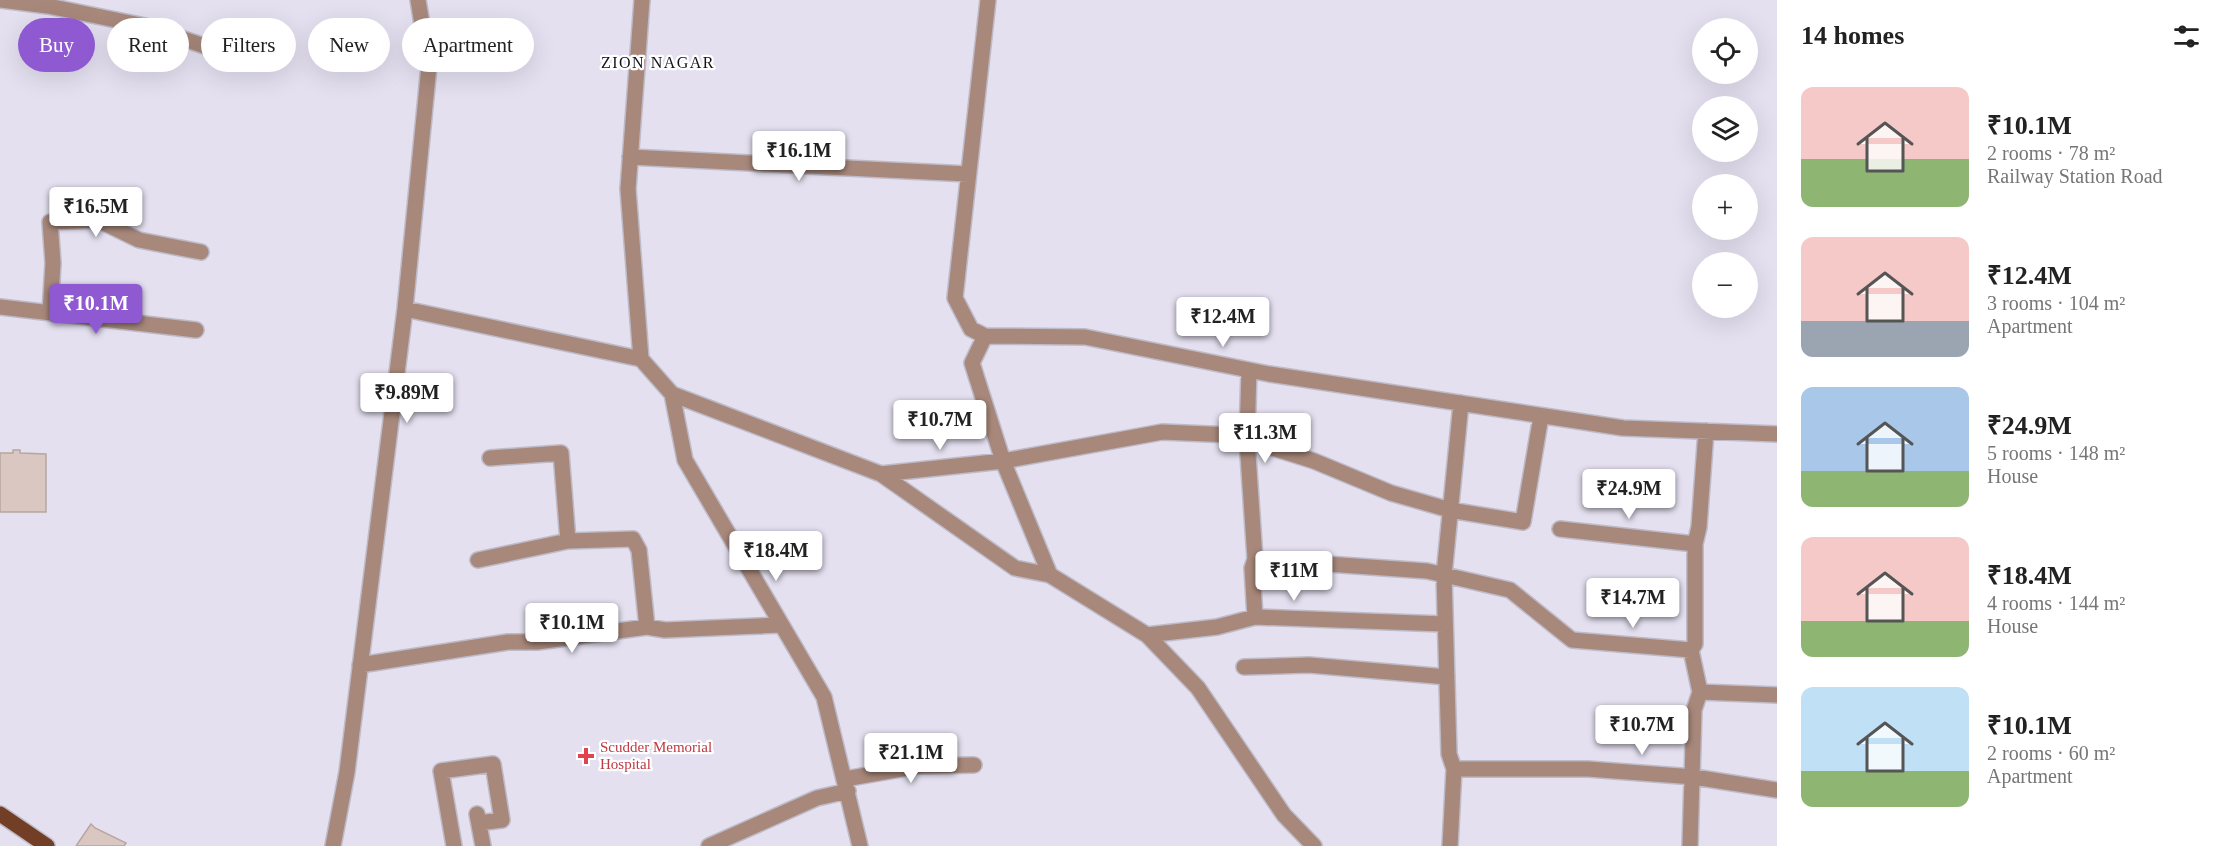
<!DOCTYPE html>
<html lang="en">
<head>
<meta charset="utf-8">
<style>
	:root { --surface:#fff; --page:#f6f6f6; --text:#222; --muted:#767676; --accent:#8e59d1 }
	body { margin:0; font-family:"Times New Roman",serif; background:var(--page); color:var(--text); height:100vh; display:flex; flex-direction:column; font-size:22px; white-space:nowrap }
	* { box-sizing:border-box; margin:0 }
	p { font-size:20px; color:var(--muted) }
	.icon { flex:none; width:33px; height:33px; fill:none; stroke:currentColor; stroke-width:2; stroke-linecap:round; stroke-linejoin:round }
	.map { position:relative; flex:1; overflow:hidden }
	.drawer { display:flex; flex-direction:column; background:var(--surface); width:450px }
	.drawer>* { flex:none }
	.banner { position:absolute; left:18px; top:18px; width:570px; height:54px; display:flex; gap:12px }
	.fabs { position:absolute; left:1692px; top:18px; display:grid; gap:12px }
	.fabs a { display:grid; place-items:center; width:66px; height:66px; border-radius:50%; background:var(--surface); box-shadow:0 6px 24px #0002; font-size:30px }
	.price { position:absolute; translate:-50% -51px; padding:0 14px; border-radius:6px; background:#fff; color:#222; font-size:20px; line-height:39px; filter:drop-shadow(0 2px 3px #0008) }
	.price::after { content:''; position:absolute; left:50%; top:36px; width:18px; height:14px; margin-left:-9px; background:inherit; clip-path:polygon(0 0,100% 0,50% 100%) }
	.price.active { background:var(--accent); color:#fff }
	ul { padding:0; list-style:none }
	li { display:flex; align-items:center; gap:18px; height:150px; padding:0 24px }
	li span { display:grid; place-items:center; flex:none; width:168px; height:120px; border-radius:12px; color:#555 }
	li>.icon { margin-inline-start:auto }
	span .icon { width:72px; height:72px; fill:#fffc; stroke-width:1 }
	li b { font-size:26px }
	h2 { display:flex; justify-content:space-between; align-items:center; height:72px; padding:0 24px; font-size:26px }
	.chip { padding:0 21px; border-radius:27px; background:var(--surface); box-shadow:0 6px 24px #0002; font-size:21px; line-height:54px }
	.chip.active { background:var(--accent); color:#fff }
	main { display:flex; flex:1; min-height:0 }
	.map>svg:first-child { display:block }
	.building { fill:#dac7c1; stroke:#b7a69f; stroke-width:1.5 }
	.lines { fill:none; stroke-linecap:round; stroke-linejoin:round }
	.minor-casing { stroke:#bebbc9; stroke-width:18 }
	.major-casing { stroke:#bebbc9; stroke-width:18 }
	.minor { stroke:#a8887b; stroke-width:15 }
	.major { stroke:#733e26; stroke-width:15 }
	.health-dot { fill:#e0444e; stroke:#fff; stroke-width:2 }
	.labels { text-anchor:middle; stroke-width:4.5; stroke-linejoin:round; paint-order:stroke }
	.health-label { font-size:15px; fill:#be3a42; stroke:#fff; text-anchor:start }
	.neighbourhood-label { font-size:16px; letter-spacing:1.5px; fill:#121116; stroke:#fff }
</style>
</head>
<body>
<main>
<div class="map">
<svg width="1777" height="846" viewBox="0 0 1777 846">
	<rect width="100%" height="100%" fill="#e4e0f0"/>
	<path class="building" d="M13,450h7v3l26,1v58h-46v-59h13z
		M91,824l4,4 31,15 -2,3h-48z"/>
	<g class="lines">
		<defs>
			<path id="minor" d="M0,0l48,6 97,20 101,34
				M988,0l-33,298 16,31 14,7 100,1 184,37 354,54 154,6
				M630,157l338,17
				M0,307l196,23
				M405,309l236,50 31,35 209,80 134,94 35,7 97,60 51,53 86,127 30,31
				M50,313l3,-50 -3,-41 48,-2 41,20 62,12
				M985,336l-13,27 31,98 47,114
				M641,359l-13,-170 14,-189
				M1249,370l-2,70 8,119 -3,9 3,49
				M672,394l13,66 139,237 36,149
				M881,474l122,-13 159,-29 70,3 82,26 77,32 59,17 73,12 18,-106
				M1560,529l135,15
				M568,541l65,-2 6,11 8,77
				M1255,559l172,12 83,19 62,50 119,10
				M478,560l90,-19 -7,-88 -71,5
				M1147,635l70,-8 38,-10 189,7
				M360,665l148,-23h29l110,-15 18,3 116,-5
				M1244,667l65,-2 138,12
				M1700,692l77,3
				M1454,769h134l106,8 83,13
				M845,779l73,-13 56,-1
				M477,814l6,32
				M333,846l14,-74 58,-463 24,-243 -11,-66
				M454,846l-13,-75 52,-7 9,56 -23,3
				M709,846l108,-48 31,-7
				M1450,846l4,-77 -5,-15 -5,-179 17,-172
				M1690,846l4,-136 6,-18 -9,-42 4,-6v-100l4,-17 7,-96"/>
			<path id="major" d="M0,814l47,32"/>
		</defs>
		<use href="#minor" class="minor-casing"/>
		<use href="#major" class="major-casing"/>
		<use href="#minor" class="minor"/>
		<use href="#major" class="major"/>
	</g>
	<path class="health-dot" d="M583 747h6v6h6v6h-6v6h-6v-6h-6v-6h6z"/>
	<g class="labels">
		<g class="health-label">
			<text x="600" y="752">Scudder Memorial<tspan x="600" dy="17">Hospital</tspan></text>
		</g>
		<g class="neighbourhood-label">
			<text x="658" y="68">ZION NAGAR</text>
		</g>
	</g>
</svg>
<div class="fabs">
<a><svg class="icon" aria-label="locate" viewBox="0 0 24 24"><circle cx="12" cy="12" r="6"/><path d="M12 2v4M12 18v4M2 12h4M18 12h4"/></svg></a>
<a><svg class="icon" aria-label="layers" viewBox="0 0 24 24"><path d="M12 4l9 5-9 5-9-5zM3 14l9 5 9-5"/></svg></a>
<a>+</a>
<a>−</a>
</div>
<b class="price" style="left:799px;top:182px">₹16.1M</b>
<b class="price" style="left:96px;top:238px">₹16.5M</b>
<b class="price active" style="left:96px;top:335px">₹10.1M</b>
<b class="price" style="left:1223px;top:348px">₹12.4M</b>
<b class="price" style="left:407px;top:424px">₹9.89M</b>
<b class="price" style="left:940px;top:451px">₹10.7M</b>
<b class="price" style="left:1265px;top:464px">₹11.3M</b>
<b class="price" style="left:1629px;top:520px">₹24.9M</b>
<b class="price" style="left:776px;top:582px">₹18.4M</b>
<b class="price" style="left:1294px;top:602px">₹11M</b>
<b class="price" style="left:1633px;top:629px">₹14.7M</b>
<b class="price" style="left:572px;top:654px">₹10.1M</b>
<b class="price" style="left:1642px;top:756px">₹10.7M</b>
<b class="price" style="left:911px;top:784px">₹21.1M</b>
<div class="banner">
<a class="chip active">Buy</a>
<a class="chip">Rent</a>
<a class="chip">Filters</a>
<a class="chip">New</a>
<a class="chip">Apartment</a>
</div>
</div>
<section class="drawer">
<h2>14 homes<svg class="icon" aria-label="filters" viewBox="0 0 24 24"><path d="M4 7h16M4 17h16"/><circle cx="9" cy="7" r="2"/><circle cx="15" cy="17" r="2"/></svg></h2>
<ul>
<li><span style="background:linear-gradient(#f6c9c9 60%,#8fb573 0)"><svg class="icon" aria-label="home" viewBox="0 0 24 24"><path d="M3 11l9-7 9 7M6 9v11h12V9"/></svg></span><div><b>₹10.1M</b><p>2 rooms · 78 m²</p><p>Railway Station Road</p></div></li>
<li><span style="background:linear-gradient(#f6c9c9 70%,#9aa5b1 0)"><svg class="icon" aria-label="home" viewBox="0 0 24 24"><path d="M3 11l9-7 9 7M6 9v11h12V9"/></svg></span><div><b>₹12.4M</b><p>3 rooms · 104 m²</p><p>Apartment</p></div></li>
<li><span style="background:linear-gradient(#a9c7e8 70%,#8fb573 0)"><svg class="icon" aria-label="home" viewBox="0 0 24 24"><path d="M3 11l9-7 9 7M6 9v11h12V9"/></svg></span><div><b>₹24.9M</b><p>5 rooms · 148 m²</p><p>House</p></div></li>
<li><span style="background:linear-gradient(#f6c9c9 70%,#8fb573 0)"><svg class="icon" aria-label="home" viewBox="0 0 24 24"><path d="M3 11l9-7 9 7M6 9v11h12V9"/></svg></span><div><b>₹18.4M</b><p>4 rooms · 144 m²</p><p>House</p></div></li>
<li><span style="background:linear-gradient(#bfe0f5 70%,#8fb573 0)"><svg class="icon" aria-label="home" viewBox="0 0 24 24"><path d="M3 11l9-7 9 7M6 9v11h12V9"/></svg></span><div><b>₹10.1M</b><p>2 rooms · 60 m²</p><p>Apartment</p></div></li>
</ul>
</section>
</main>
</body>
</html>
